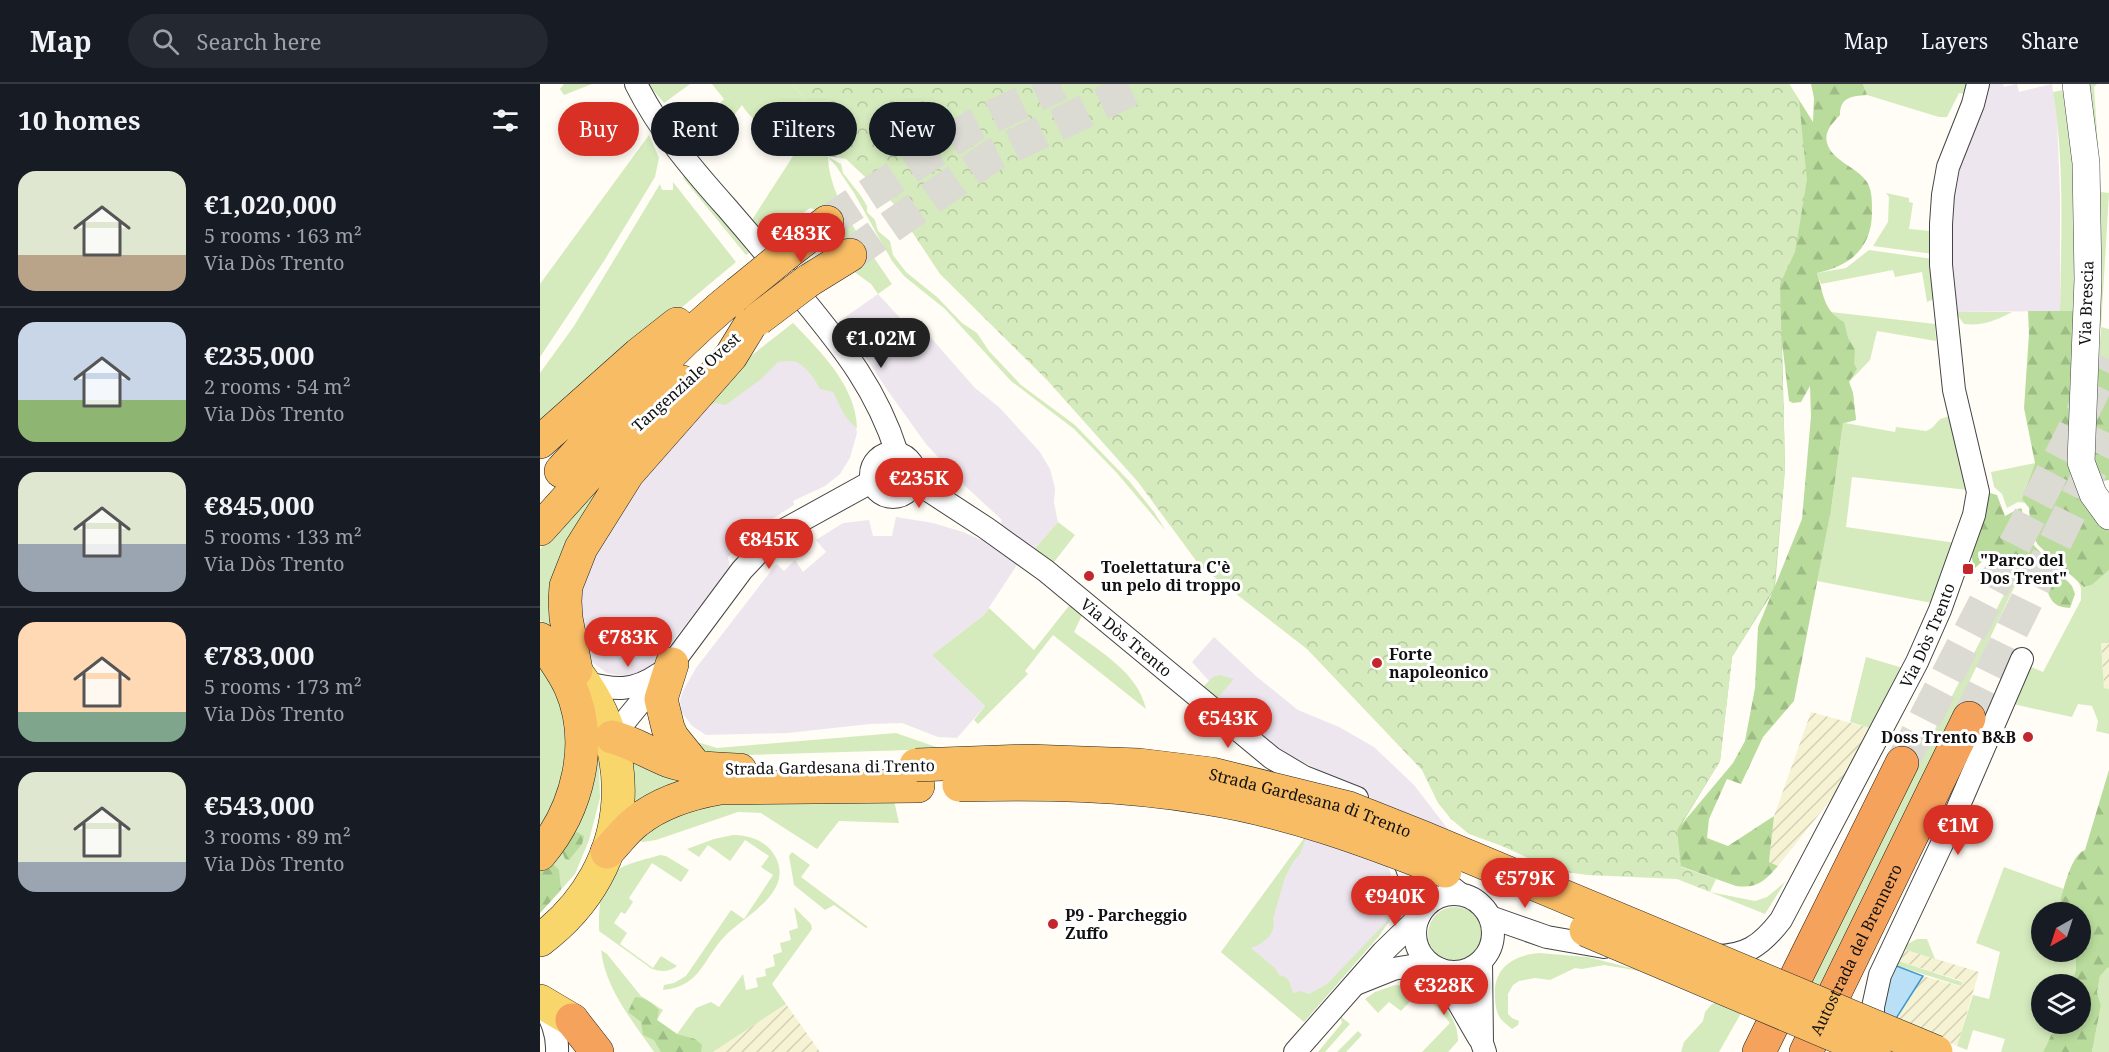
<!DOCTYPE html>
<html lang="en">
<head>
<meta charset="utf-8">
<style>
	:root { --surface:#171b24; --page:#242831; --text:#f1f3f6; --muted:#9ea1a6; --line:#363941; --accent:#d93025 }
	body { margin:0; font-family:"Noto Serif",serif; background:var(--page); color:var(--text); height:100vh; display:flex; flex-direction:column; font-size:22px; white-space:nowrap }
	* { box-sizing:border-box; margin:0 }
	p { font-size:20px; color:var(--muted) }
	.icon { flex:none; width:33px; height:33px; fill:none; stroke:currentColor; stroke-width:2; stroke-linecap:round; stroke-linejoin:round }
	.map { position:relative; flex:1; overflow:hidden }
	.side { display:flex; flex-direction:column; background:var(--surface); width:540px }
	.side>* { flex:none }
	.top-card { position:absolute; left:18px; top:18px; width:570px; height:54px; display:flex; gap:12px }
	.needle { width:39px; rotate:219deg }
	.buttons { position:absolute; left:1491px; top:818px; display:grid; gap:12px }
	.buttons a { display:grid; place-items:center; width:60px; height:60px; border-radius:50%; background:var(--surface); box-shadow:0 3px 9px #0003; font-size:30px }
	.price { position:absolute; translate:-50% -51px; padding:0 14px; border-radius:21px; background:var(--accent); color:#fff; font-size:20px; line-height:39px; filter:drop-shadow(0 2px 3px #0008) }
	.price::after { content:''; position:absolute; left:50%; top:36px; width:18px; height:14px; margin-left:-9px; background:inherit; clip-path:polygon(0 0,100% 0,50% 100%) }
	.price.selected { background:#222; color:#fff }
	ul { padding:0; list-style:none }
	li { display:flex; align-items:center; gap:18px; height:150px; padding:0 18px }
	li+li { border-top:2px solid var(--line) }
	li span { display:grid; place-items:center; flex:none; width:168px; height:120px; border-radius:18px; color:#555 }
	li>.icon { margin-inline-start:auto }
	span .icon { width:72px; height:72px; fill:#fffc; stroke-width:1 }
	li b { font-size:26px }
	h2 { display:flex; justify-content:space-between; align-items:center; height:72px; padding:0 18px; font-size:26px }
	.tag { padding:0 21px; border-radius:27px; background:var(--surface); box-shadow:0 3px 9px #0003; font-size:21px; line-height:54px }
	.tag.selected { background:var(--accent); color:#fff }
	header { display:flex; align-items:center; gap:36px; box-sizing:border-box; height:84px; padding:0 30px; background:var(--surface); border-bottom:2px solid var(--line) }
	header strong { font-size:28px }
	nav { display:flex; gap:33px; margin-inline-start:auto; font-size:21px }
	.search { width:420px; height:54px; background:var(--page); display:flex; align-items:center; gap:15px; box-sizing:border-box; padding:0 21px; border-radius:33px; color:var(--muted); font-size:22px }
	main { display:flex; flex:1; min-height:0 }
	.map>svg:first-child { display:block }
	.industrial { fill:#eee6ef }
	.farmland { fill:url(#farmland-furrows) }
	.grass { fill:#d5ebbd }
	.forest { fill:url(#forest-firs); fill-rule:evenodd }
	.park { fill:url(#park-crowns) }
	.water { fill:#b9e0f7; stroke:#3f96cf; stroke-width:1.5 }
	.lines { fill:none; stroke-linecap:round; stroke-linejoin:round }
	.trunk-tunnel { stroke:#dbdad3; stroke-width:33; stroke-dasharray:33 16; stroke-linecap:butt }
	.motorway-tunnel { stroke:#dbdad3; stroke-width:33; stroke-dasharray:33 16; stroke-linecap:butt }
	.minor-casing { stroke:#444; stroke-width:24 }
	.tertiary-casing { stroke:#444; stroke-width:28 }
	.primary-casing { stroke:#222; stroke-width:34 }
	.trunk-casing { stroke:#222; stroke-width:34 }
	.motorway-casing { stroke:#222; stroke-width:34 }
	.minor { stroke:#fff; stroke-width:22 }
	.tertiary { stroke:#fff; stroke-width:27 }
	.primary { stroke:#f9d66b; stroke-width:33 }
	.trunk { stroke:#f7bc64; stroke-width:33 }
	.motorway { stroke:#f5a25d; stroke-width:33 }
	.trunk-bridge-casing { stroke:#222; stroke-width:34; stroke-linecap:butt }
	.trunk-bridge { stroke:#f7bc64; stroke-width:33 }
	.poi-dot { fill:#c4262e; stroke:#fff; stroke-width:2 }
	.labels { text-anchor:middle; stroke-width:6; stroke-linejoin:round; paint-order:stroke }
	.street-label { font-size:16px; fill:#111; stroke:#fff }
	.poi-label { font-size:16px; font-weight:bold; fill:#111; stroke:#fff; text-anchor:start }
</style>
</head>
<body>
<header>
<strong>Map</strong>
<div class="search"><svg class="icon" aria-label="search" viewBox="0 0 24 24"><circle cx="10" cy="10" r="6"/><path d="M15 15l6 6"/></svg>Search here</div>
<nav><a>Map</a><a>Layers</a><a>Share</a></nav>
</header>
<main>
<section class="side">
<h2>10 homes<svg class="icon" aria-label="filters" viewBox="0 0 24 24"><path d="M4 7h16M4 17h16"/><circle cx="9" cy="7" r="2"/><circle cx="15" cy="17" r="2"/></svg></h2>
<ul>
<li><span style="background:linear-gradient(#dfe7d0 70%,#b9a48a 0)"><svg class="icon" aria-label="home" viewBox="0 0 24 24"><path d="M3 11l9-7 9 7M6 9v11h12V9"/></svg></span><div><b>€1,020,000</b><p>5 rooms · 163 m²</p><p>Via Dòs Trento</p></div></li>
<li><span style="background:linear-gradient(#c9d6e8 65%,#8fb573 0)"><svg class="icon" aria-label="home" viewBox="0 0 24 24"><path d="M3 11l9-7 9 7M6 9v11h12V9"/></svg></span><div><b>€235,000</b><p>2 rooms · 54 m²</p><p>Via Dòs Trento</p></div></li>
<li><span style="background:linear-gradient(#dfe7d0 60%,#9aa5b1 0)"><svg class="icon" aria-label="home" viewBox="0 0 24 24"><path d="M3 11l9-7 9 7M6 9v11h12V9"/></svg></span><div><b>€845,000</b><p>5 rooms · 133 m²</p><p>Via Dòs Trento</p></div></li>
<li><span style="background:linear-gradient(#ffd9b3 75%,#7fa58c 0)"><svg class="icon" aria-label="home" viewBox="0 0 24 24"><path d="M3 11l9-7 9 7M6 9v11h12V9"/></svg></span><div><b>€783,000</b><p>5 rooms · 173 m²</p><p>Via Dòs Trento</p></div></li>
<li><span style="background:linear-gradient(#dfe7d0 75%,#9aa5b1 0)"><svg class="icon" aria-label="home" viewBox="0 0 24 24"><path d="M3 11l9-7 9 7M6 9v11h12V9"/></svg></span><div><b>€543,000</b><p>3 rooms · 89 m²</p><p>Via Dòs Trento</p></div></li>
</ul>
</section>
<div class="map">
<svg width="1569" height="968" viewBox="0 0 1569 968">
	<defs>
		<pattern id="farmland-furrows" width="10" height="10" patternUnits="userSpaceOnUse" patternTransform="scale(1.5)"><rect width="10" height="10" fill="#f6f3d4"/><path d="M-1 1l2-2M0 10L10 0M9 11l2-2" fill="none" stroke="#d2cfb5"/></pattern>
		<pattern id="forest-firs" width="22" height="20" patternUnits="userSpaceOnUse" patternTransform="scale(1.5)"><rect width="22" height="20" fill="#b9dc9c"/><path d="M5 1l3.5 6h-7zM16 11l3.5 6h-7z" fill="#9ebc85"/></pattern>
		<pattern id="park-crowns" width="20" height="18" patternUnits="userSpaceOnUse" patternTransform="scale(1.5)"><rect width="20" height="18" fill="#d5ebbd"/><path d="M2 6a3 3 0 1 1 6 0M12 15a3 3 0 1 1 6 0" fill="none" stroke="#b6c8a1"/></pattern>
	</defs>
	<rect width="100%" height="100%" fill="#fffdf5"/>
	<path class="industrial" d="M1445,0h18l1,3 13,-3 2,8 33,-8 5,34 3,78v115l-105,1 -6,-87 8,-61z
		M338,210l24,26 30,19 43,49 24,19 41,45 10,17 5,19 -1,15 4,19 -26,30 -32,-28 2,-4 -37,-34 -39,-42 -36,-50 -49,-74z
		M253,239l40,45 19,34 5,31 -7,25 -10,16 -15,12 -32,15 1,4 -22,14 -44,38 2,10 -75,97 -10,7 -17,6 -21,-4 -19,-14 -16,-50 41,-97 138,-156z
		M356,433l37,6 30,9 23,10 31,23 -33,50 -52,40 53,51 -28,32 -19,-1 -36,-14 -32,1 -82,9 -82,2 -14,-9 -11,-15 -1,-11 4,-11 12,-21 78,-101 3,-3 7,7 11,-11 8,12 23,-20 -10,-12 27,-17 26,-3 4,16h19z
		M674,553l43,40 41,33 41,17 35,20 40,38 37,48 -71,-29 -16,-11 -92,-47 -71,-57 8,-8 -17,-19z
		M768,749l76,25 6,13 6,28 -7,23 -10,14 -75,86 -83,-70z"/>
	<path class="farmland" d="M1561,558l8,1v46l-5,-1z
		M1271,628l62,17 -33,59 -62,78 -9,-4 4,-43z
		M1360,864l79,24 -22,74 -62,-26 28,-44 37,10 2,-5 -66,-21z
		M246,920l34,48h-107z"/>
	<path class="grass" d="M24,0h28l-28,11 -4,-6z
		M108,0h42l-26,19z
		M172,0h81l22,30 -4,16 16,26 14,8 2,9 18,23 6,10v6l8,8 3,11 12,10 3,14 13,17 31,25 25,26 15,10 12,18 32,34 54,40 55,57 24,30 12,19 -50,-59 -42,-43 -63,-48 -66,-72 -41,-33 -12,-15 -38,-68 -18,-27 -8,-9c1,43 40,91 64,127l-14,10 -7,-10 -18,-13 -15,-26h-6l-3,-3 3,-5 -16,-27 -6,-2 -45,33 -15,-18 47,-73h-4c-15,-12 -42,-29 -51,-45l-38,48 -14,-18 34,-36z
		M1323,0h105l-2,10 -7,-1 -12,24h-8l-72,-22z
		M1544,0h13l-3,3 7,105 8,1 -8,134 8,2v40l-11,-1 3,-40 -6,-11z
		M1529,5l8,96 -1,126h-16c1,-72 5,-148 -7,-219z
		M42,21c15,-1 20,14 27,26l-1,3 -4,-1 -21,-14 -4,-6z
		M109,51l10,23 -4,19 -51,84 -64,96v-73z
		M145,90l64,79 -3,2 -63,-77z
		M133,98l63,80 -196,164v-53l34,-47 86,-142 2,6h11z
		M1346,109l23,5v4l4,1 -4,26 22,2 2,23 -60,-8 15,-24 1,-25z
		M1329,166l64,9 3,39 -9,4 -5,-30 -27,5 -2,-7 -72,14 -4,-11 29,-5z
		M1291,228l104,12 1,17 -59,-10 -7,29 -21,22 4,11 3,27 -11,3 50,9 1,-5 30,4 6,-3 8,-9 10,-3 18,74 -116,-13 -6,50 110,16 -24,60 -115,-22 14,-71 11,-80z
		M1415,228h57c-17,9 -29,14 -48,12z
		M253,239c28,29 63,63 64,105 -14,-10 -16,-22 -24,-36l-13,-3c-4,-8 -13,-22 -22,-26 -5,-3 -14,-1 -20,-1l-17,17 -35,26 -11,-2 -9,5 6,-17 39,-35z
		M82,369l-69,177 -13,-10v-71l41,-51z
		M340 391a12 12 0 1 1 24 0a12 12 0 1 1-24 0Z
		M1495,379l-13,36 5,4 -9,-1 -11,6 -5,-14 -8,-7 -3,-15z
		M518,438l17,13 -24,31 -19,-14z
		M1569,486v73h-8l3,45 5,1v45l-13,-3 2,-10 -6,-15 -14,-2 -6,13 -59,-13 11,-40 19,8 38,-72v-12l-4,-9 7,8 8,-2z
		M1473,493l5,2 -195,411 -18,-7z
		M532,518l11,11 -9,19c28,21 64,41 72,77l-93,-74 -28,36 3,3 -50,50 -4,-4 11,-14 -53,-51 52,-40 5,-7 45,42z
		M1326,573l37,11 -30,61 -23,-7z
		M0,574l15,22 17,79 -32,77z
		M680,591l14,4 -19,22 -14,-12 12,-12z
		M49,638l10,42 1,34 -11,42 -14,34 -35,39z
		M145,648l12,10 20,6 179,-15 46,16 -226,7 -12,-3z
		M86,668l69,31 -65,34z
		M353,712l6,27 -60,-2 -22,28 -56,-36 -23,-1 -82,28 -13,2 -7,-2 18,-18 55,-20z
		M768,749l-8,21 -7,8 -8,15 -12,42c4,15 -9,24 -22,29l24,20 4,7c11,2 11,8 14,18l8,-2 8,3 18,-10 65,-68 -13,20 -75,86 -83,-70z
		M193,751c15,0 31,5 40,18 25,37 -27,62 -47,82 -24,24 -24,51 -63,55l1,-5 10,-2 12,-7 45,-66 13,9 29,-44 -12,-8 8,-11 -24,-16 -15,21 -22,-16 -9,12 -12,-8 27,-10z
		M252,768l18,13 -9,12 67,50 -2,1 -32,-23 -9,5 -31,-25 -5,-29z
		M120,771l6,1 23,14 -8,12 -29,-19 -23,35 4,4 -8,12 -4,-2 -7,11 13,10 -7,11 33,24 8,-12 16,10c-8,6 -15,6 -25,3l-53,-38c0,-21 -1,-48 20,-62 11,-7 29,-10 41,-14z
		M1464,783l60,22 -6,19 1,4h-17v39h33l1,16 -4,17h-30v39h15l-14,29h-42l4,-13 -32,-9 -6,20 -10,-4 16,-51 16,4 11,-47 -24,-9z
		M1245,798l-20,32 -55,-22 45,9 12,-4z
		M254,823l17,17 1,5 -40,55 14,20 -73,48h-59c-21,-30 -49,-64 -53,-102l6,4 34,42 22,14 -6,10 20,14 19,-26 15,-6 8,5 24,-33 3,16 12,-3 -2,-9 10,-2 -1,-7 10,-3 -2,-11 9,-3 -2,-9 11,-3 -2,-9 9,-3z
		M888 850a27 27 0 1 1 54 0a27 27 0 1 1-54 0Z
		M1377,855h10l8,20 -35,-11z
		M999,869l49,4 58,15 -42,-7 -22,4 -7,-1 -25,12 -15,-2 -16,3 -6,4 -5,9v20l4,4 7,3 -1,4 -6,4c-4,-4 -11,-8 -13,-13 -4,-7 -4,-17 -4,-24 0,-26 21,-37 44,-39z
		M1356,876l66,22 -1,4 -67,-21z
		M1567,883h2v85h-17l9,-47 -4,-13 3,-16z
		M855,901c30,1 63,23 63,56l-10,11h-26l28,-29 -13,-16 -18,-15 -18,19 -12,-9 -11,11 -13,-14 10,-7z
		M1184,916l20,8 -25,44h-38l3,-10 19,-21 2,-9 7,-8z
		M800,932l10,8 -25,28h-7l24,-29z
		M818,947l4,4 -16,17h-9z"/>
	<path class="forest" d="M1249,0l24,38 1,-24 -3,-14h52l4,11c-15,1 -27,2 -27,20 -8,9 -16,16 -13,28 5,18 30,24 40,39 5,8 5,19 5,27 1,38 -21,57 -55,64 7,22 6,37 27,49l4,16 7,12 -1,14 3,5 -8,13 4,11 3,27 -13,3 -12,87 -37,191 -31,36 -22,47 -14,-5 -18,40 -2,19 21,8 46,-30 -5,46 9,4c-13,15 -22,23 -42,20l-104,-37zM1242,258l7,59 4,2 8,-1 9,-16 1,30 -9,103 -27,67 10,-117zM1232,509l-14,34 -3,61 -10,53 -12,22 -52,62 39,-64 12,-104z
		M1488,227h48l18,203 15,16v40l-17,15 -8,2 -46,-42 -7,-13 -2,-24 -7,-9 13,-36 -11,-55 5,-74z
		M1558,284l11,1v111l-13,2 -4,-39z
		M1450,409l7,2 8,21 15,-8 2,1 1,17 6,14 43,46 3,8 -5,14c-27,-1 -16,-20 -34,-30 -9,-5 -14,2 -23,-1 -9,-11 -10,-21 -26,-20l-13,12 -3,-15 14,-60z
		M1569,686v197l-2,1 -7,8 -3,16 4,13 -9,47h-49l14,-29h23v-39h-8l4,-16 -1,-17h5v-39h-21l-1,-3c5,-16 12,-54 27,-59z
		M37,748l7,4 -2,8 -13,16 -4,-1 -3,-8 7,-15z
		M11,778l8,8 2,20 -21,23v-45z
		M95,913c11,1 16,5 24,13l-2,10 20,14 18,5 7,6 -1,7h-40l-7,-12 -11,-5 -2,-13 -13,-10z"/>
	<path class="park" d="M253,0h996l10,16 8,80 -12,72 -15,32 5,185 -11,119 -42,69 -12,104 -43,69 4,37 35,12 -6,13 -33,-13 -89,-4 -32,-4 -54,-25 -33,-12 -18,-15 -13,-16 -16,-33 -115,-121 -107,-83 -62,-84 -91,-102 -107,-106 -47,-71 -47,-44 -19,-3 -14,-12 -2,-14 4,-16z"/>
	<path class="water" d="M1354,881l29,11 -28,44 -13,-5v-7z"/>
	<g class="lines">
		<path class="trunk-tunnel" d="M287,138l148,-97 85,-41
			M310,171l143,-100 150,-71"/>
		<path class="motorway-tunnel" d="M1429,634l140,-285
			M1362,679l164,-317 43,-87"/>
		<defs>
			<g id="minor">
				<path d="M96,0c23,46 57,86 91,124 26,30 51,60 76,91 41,50 74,91 94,154"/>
				<circle cx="353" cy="391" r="22"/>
				<path id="s1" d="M374,397l72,47 60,43 226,187 32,19 53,21"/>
				<path d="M46,599c29,7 47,9 73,-9"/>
				<path d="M72,653l60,-73 70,-94 17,-18 25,-22 87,-48"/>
				<path d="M859,762l17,47 4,21"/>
				<path d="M887,784l33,26"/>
				<circle cx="914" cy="849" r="39"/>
				<path d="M950,833l57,20 57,10"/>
				<path id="s2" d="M1172,872c33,1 49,-10 69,-36l136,-258 23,-52 34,-95 4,-23 -24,-102 -13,-125v-41l2,-29 5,-28 25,-63 5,-20"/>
				<path d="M941,878l1,81 3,9"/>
				<path d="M899,885l40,69"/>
				<path d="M818,899l35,-14 36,-6"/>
				<path d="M2,918c9,17 16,31 15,50"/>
				<path d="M1333,955v-32l7,-32 67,-142 75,-174"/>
				<path d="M755,968l88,-100 35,-34"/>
			</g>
			<path id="tertiary" d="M1536,0l10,79 2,116 -7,183 12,32 16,22"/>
			<path id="primary" d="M0,856c98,-73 104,-203 18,-288
				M0,917l32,19"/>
			<path id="trunk" d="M247,169l40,-31
				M268,197l42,-26
				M0,358l99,-88 38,-30
				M21,387c57,-61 112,-126 177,-178
				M0,445l61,-68 82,-79
				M0,555c11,16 22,30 30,47 25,56 8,123 -30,168
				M132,580l-11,35 7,29 4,9 25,31
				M36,586l-10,-52 -1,-17 1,-15 15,-38 47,-75 103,-117 19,-31
				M72,653c20,5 37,16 57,24 23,8 47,8 71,9
				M67,768c10,-10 19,-23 30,-31 24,-19 54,-28 83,-33l198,-2"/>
			<g id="motorway">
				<path d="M32,936l25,32"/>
				<path d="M1219,968l143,-289"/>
				<path id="s3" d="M1266,968l163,-334"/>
			</g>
		</defs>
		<use href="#minor" class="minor-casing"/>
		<use href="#tertiary" class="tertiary-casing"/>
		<use href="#primary" class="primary-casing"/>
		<use href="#trunk" class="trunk-casing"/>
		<use href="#motorway" class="motorway-casing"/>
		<use href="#minor" class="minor"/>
		<use href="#tertiary" class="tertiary"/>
		<use href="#primary" class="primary"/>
		<use href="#trunk" class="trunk"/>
		<use href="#motorway" class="motorway"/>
		<defs>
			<g id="trunk-bridge">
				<path d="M198,209l49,-40"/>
				<path d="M218,235l50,-38"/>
				<path id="s4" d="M376,681l112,-4 111,4 73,9 137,34 73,29 514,215"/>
				<path d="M419,701c82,-2 165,-1 246,13 83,13 162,42 240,73"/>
				<path d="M1046,846l288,122"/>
			</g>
		</defs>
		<use href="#trunk-bridge" class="trunk-bridge-casing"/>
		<use href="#trunk-bridge" class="trunk-bridge"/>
	</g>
	<g class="poi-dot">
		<rect x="1422" y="479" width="12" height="12" rx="3"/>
		<circle cx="549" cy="492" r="6"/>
		<circle cx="837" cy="579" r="6"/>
		<circle cx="1488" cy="653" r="6"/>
		<circle cx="513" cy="840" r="6"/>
	</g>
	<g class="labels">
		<g class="street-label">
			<text transform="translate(1546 219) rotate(-88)" y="6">Via Brescia</text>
			<text transform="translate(146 298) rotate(-42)" y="6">Tangenziale Ovest</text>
			<text dy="6" stroke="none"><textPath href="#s2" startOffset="402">Via Dòs Trento</textPath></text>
			<text dy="6" stroke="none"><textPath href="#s1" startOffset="264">Via Dòs Trento</textPath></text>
			<text transform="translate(290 683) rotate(-1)" y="6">Strada Gardesana di Trento</text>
			<text dy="6" stroke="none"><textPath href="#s4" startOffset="399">Strada Gardesana di Trento</textPath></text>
			<text dy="6" stroke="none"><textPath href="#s3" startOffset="114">Autostrada del Brennero</textPath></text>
		</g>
		<g class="poi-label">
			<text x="1440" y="482">"Parco del<tspan x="1440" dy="18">Dos Trent"</tspan></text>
			<text x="561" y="489">Toelettatura C'è<tspan x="561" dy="18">un pelo di troppo</tspan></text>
			<text x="849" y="576">Forte<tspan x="849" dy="18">napoleonico</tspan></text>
			<text x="1476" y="659" text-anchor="end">Doss Trento B&amp;B</text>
			<text x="525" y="837">P9 - Parcheggio<tspan x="525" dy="18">Zuffo</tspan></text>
		</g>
	</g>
</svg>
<div class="buttons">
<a><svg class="needle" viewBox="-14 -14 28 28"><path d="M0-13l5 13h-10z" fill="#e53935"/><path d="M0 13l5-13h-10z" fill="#9ea1a6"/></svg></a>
<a><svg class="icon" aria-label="layers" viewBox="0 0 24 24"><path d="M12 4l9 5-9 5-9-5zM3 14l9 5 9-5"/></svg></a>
</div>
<b class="price" style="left:261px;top:180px">€483K</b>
<b class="price selected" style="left:341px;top:285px">€1.02M</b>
<b class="price" style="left:379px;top:425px">€235K</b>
<b class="price" style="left:229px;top:486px">€845K</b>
<b class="price" style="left:88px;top:584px">€783K</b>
<b class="price" style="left:688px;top:665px">€543K</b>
<b class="price" style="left:1418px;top:772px">€1M</b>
<b class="price" style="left:985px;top:825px">€579K</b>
<b class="price" style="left:855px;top:843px">€940K</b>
<b class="price" style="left:904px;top:932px">€328K</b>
<div class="top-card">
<a class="tag selected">Buy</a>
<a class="tag">Rent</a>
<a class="tag">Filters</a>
<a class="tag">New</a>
</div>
</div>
</main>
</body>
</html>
